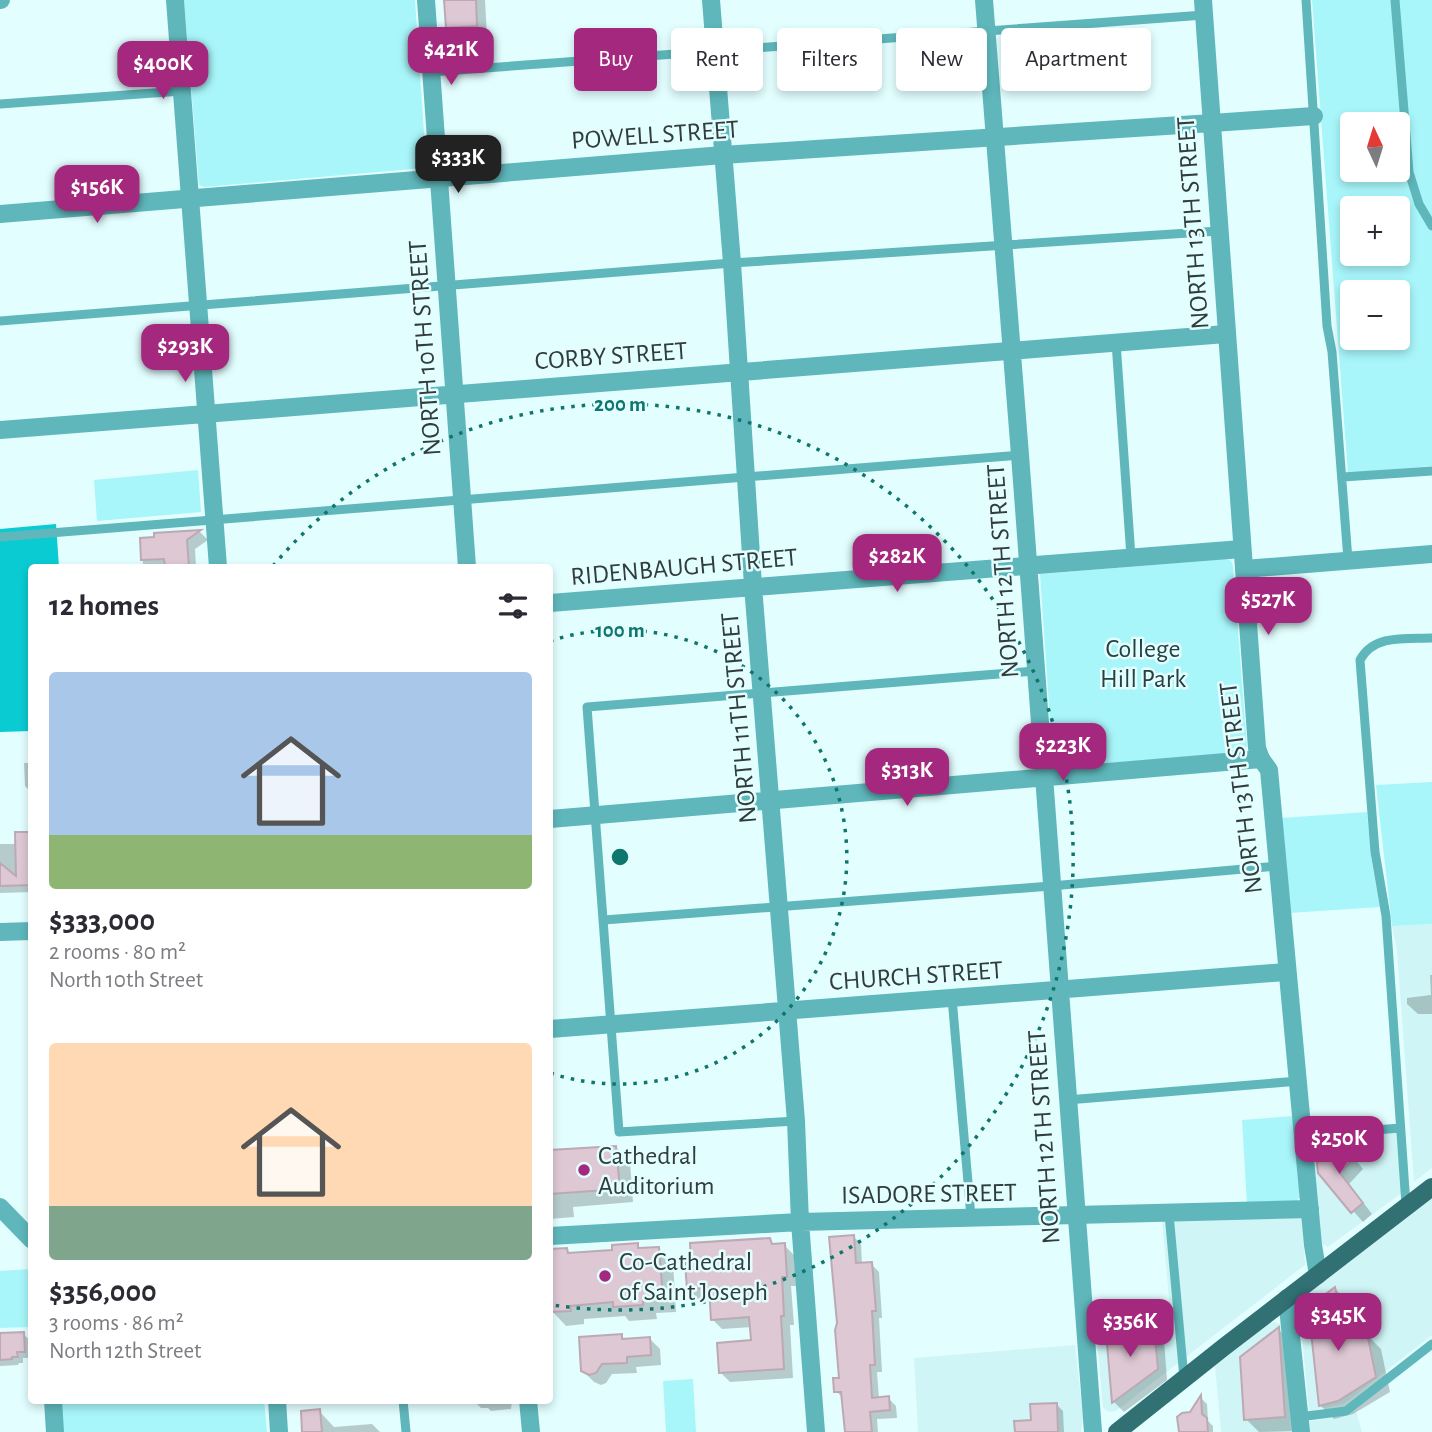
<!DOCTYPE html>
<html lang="en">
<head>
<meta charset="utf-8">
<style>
	:root { --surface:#fff; --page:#f2f2f3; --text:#2b2b33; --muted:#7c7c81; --accent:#a4297e }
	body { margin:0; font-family:"Alegreya Sans",sans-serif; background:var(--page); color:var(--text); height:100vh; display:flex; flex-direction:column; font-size:26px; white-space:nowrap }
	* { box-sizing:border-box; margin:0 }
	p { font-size:23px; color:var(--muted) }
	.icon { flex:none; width:38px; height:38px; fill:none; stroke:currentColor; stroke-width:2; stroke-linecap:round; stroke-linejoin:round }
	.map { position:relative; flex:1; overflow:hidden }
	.side { position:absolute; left:28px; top:564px; width:525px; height:840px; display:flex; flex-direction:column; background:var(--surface); border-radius:7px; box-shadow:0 4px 10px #0003 }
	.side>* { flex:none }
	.guide { position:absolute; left:574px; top:28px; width:665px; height:63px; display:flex; gap:14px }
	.needle { width:46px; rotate:356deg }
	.fabs { position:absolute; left:1340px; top:112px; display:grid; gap:14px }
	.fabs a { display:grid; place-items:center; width:70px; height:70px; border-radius:7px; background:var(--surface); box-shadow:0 4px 10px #0003; font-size:35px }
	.price { position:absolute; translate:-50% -60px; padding:0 16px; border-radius:14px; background:var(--accent); color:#fff; font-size:23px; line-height:46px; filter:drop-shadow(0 2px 4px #0008) }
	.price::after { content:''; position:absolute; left:50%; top:42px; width:21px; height:16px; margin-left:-10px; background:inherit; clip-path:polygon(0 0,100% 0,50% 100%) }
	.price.active { background:#222; color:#fff }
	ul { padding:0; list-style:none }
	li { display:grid; align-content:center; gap:14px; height:371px; padding:0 21px }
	li span { display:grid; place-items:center; height:217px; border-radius:7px; color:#555 }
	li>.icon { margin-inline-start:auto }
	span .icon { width:126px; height:126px; fill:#fffc; stroke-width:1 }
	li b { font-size:30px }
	h2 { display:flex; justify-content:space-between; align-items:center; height:84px; padding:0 21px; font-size:30px }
	.chip { padding:0 24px; border-radius:7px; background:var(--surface); box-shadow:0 4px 10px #0003; font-size:24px; line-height:63px }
	.chip.active { background:var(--accent); color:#fff }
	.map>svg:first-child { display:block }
	.built { fill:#d0f5f6 }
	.green { fill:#a8f6fa; fill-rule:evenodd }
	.forest { fill:#0acbd2 }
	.shadow { fill:#0003 }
	.building { fill:#ddc8d4; stroke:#bda9b4; stroke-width:2 }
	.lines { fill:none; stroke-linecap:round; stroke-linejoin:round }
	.service { stroke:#5fb7bb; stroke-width:9 }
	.minor { stroke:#5fb7bb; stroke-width:18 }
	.tertiary { stroke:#5fb7bb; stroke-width:18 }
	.primary { stroke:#317073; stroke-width:18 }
	.ring { fill:none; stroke:#0f766e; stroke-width:3.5; stroke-dasharray:3.5 7 }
	.poi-dot { fill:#a4297e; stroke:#e3feff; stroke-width:2.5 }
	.labels { text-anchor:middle; stroke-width:5; stroke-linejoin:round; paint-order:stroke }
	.street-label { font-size:26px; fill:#313c3c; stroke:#e3feff }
	.park-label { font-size:26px; fill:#274142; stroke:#e3feff }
	.poi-label { font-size:26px; fill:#313c3c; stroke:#e3feff; text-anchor:start }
	.centre { fill:#0f766e; stroke:#e3feff; stroke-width:3.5 }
	.ring-label { font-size:21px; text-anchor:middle; font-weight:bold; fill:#0f766e; stroke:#e3feff; stroke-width:5; stroke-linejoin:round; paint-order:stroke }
</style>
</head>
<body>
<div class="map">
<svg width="1432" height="1432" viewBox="0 0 1432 1432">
	<rect width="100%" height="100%" fill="#e3feff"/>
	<path class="built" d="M1432,924v244l-18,14 -17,-231 -5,-25z
		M1397,1132l6,60 -75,55 -7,-3 -11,-105z
		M1432,1198v137l-88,69 -35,7 -9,-95 5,-20z
		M1302,1215l3,50 -189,146 -7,1 -6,-4 -7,-80 75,-6 -9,-103z
		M1275,1322l6,3 2,6 8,101h-70l-6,-66 53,-42z
		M1075,1345l8,71 -2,16h-163l-4,-74z
		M1356,1411l6,21h-52l-1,-11 37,-5z"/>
	<path class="green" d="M184,0h231l11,163 -2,5 -220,19 -5,-2z
		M1312,0h120v466l-84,7zM1353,124h45v46h-45zM1353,208h45v46h-45zM1353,292h45v46h-45z
		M198,470l3,42 -104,9 -3,-41z
		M1227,559l4,2 2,5 14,180 -2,4 -6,3 -180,14 -6,-3 -13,-190z
		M1432,782v142l-40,2 -16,-141z
		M1367,812l5,51 8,44 -91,6 -8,-95z
		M1293,1116l7,81 -4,5 -49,2 -5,-84z
		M31,1269v58l-31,1v-57z
		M693,1379l3,53h-30l-3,-51z
		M61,1400h203l3,32h-204z"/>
	<path class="forest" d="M56,524l3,43h-27l-1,164 -31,1v-203z"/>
	<path class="shadow" d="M446,0h39l2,36 -29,1 -10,-10z
		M200,532l8,8 -13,9 1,18h-53l-1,-27 14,-1 -1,-4z
		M24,763h8v30l-7,-7z
		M31,834l1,58 -32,1v-49h17z
		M32,966v42l-3,-41z
		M1430,975h2v39h-14l-11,-10v-6l24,-3z
		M28,1038h4v24l-3,-3z
		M1342,1143l21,26 -14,15 23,30 -9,8 -44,-50z
		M616,1147l14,15 3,40 -60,5 1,10 -24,2v-67z
		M853,1236l8,8 1,21 9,-1 8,8 3,46h-3l3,54h-5l2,27 9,-1 8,8 1,12 -20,1 1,13h-32l-2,-33 -8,-8 5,-11z
		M769,1240l6,5h9l10,10 2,31h-5l3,39h-4l3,53 -63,4 -10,-10 33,-30 -1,-15 -30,2 -10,-10 -1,-21 -13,1 -10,-10z
		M637,1245l5,5 16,-1 15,14 3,49 -20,1 1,6 -28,2 -4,-5 -41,3v5l-18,2 -14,-15 -2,-60 16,-1 5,5 43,-4z
		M1335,1289l14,14 7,34 11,-2 14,14 9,43 -37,22 -19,5 -14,-14z
		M1278,1329l14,14 6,88 -39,1 -13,-13z
		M1153,1330l11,10 3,40 -43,32 -10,-10 -6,-68z
		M23,1334l7,6 1,18h-8v5h-4l-1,2 -18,1v-31z
		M621,1336l5,4 23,-2 11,11 1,16 -25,2 1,6 -25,1 -6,9 -5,2 -7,-3 -11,-11z
		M1201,1398l6,6 1,17 5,5v6h-35z
		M473,1400h39l-1,9 -20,2 -3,-3h-7z
		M1056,1404l7,7 1,21h-47z
		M319,1411l15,16 38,-3 8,8h-76z"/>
	<path class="building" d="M444,0h32l1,26 -31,2z
		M201,530l-14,10 2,27h-24l-1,-8 -23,1 -1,-22 14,-1v-4z
		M15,832h17v53l-32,1v-23l16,13z
		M1342,1141l12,17 -14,15 23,30 -12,10 -33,-40 -1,-10z
		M616,1146l4,43 -70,5v-44z
		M854,1235l2,28 16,-1 4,49h-4l3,54h-5l2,33 17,-2 1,14 -20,2 2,20h-27l-4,-40h-7l-1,-14h6l-4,-48 2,-7 -8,-86z
		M770,1238l2,6 13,-1 2,34h-5l2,39h-3l3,53 -65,4 -2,-30 34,-3 -2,-23 -38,3 -2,-32 -22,1 -2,-26h6l-1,-20z
		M638,1243v5l21,-1 4,51 -20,2v5l-30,2v-5l-43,4 1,5 -21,1v-63l17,-1 1,5 44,-3v-5z
		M1335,1287l11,50 21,-4 9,44 -38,24 -19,5 -10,-93 5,-10z
		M1279,1327l6,90 -41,3 -4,-63z
		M1154,1328l4,41 -46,34 -6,-71z
		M24,1332l1,20h-8l1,5h-6v2l-12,1v-27z
		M622,1334v5l28,-2 1,18 -24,2v6l-25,1 -6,9 -7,2 -8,-4 -2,-34z
		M1201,1395l1,19 5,4 1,14h-29l-2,-15 5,-4 8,-1z
		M1057,1403l1,29h-43l-1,-11 17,-1 -1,-16z
		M320,1409l2,23h-20l-1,-21z"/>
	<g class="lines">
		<path class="service" d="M1306,0l21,326 5,26 16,208
			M1395,0l14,172 10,32 13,22
			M431,72l773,-57
			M0,104l182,-13
			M0,321l732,-58 487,-32
			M1116,342l15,215
			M1343,477l89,-6
			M0,537l1020,-82
			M604,920l447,-34 226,-20
			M952,998l19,219
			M1067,1100l232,-19
			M796,1121l-177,11 -32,-425 448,-36
			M1303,1136l97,-8
			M1406,1205l-20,-289 -11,-64 -15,-192c14,-26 46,-21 72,-22
			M1169,1214l15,164
			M403,1400l3,32
			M1299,1417l47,-6 86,-67"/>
		<path class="minor" d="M0,0h1
			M175,0l43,567
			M426,0l41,567
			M711,0l21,263 21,323 43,535 4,101 16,210
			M984,0l36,455 73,977
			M1212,123l102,-7
			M0,430l1226,-96
			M1244,569l188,-15
			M550,603l692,-54
			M550,819l711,-60
			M0,932l32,-1
			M550,1029l736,-57
			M0,1207l32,33
			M550,1236l250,-14 510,-13
			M1287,1298l14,134
			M53,1400l2,32
			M277,1400l2,32"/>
		<path class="tertiary" d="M1203,0l54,748 4,11 8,11 44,475 5,30
			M0,214l723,-59 489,-32
			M528,1400l3,32"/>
		<path class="primary" d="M1117,1432l107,-85 208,-160"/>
	</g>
	<g class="ring">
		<path d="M550 641A227 227 0 1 1 550 1073"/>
		<path d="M273 566A453 453 0 1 1 553 1305"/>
	</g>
	<g class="poi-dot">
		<circle cx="584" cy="1170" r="7"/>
		<circle cx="605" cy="1276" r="7"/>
	</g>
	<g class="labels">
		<g class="street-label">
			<text transform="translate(655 134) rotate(-4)" y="9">POWELL STREET</text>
			<text transform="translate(1192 223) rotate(-94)" y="9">NORTH 13TH STREET</text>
			<text transform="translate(424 348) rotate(-94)" y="9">NORTH 10TH STREET</text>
			<text transform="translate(611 355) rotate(-4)" y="9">CORBY STREET</text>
			<text transform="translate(684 566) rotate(-5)" y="9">RIDENBAUGH STREET</text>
			<text transform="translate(1002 571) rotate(-94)" y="9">NORTH 12TH STREET</text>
			<text transform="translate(738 718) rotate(-95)" y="9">NORTH 11TH STREET</text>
			<text transform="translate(1240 788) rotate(-97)" y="9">NORTH 13TH STREET</text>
			<text transform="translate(916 975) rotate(-4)" y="9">CHURCH STREET</text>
			<text transform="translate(1043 1137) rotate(-94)" y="9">NORTH 12TH STREET</text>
			<text transform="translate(929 1193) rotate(-1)" y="9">ISADORE STREET</text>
		</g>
		<g class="park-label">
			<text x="1143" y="657">College<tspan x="1143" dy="30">Hill Park</tspan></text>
		</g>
		<g class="poi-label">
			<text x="598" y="1164">Cathedral<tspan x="598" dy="30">Auditorium</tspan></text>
			<text x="619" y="1270">Co-Cathedral<tspan x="619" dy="30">of Saint Joseph</tspan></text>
		</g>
	</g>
	<circle cx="620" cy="857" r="10" class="centre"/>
	<g class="ring-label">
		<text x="620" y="411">200 m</text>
		<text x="620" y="637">100 m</text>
	</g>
</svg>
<div class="fabs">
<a><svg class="needle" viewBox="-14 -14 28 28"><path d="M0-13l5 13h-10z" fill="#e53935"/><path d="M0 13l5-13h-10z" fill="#7c7c81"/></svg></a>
<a>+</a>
<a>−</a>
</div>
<b class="price" style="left:451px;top:87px">$421K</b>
<b class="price" style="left:163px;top:101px">$400K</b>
<b class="price active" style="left:458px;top:195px">$333K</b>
<b class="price" style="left:97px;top:225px">$156K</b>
<b class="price" style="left:185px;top:384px">$293K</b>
<b class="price" style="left:897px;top:594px">$282K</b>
<b class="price" style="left:1268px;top:637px">$527K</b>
<b class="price" style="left:1063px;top:783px">$223K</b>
<b class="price" style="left:907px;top:808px">$313K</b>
<b class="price" style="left:1339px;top:1176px">$250K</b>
<b class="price" style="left:1338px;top:1353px">$345K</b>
<b class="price" style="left:1130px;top:1359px">$356K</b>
<div class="guide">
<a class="chip active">Buy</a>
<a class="chip">Rent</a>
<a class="chip">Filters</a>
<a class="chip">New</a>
<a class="chip">Apartment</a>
</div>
<section class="side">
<h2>12 homes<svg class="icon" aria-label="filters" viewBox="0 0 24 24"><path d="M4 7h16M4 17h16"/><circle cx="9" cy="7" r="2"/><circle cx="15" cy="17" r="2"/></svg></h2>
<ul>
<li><span style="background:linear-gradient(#a9c7e8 75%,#8fb573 0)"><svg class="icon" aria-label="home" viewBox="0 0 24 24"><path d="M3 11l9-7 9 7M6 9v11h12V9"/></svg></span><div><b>$333,000</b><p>2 rooms · 80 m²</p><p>North 10th Street</p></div></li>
<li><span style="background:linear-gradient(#ffd9b3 75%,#7fa58c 0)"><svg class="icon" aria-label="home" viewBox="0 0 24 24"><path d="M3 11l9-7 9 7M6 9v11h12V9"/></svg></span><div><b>$356,000</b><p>3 rooms · 86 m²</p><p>North 12th Street</p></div></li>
</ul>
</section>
</div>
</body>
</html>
